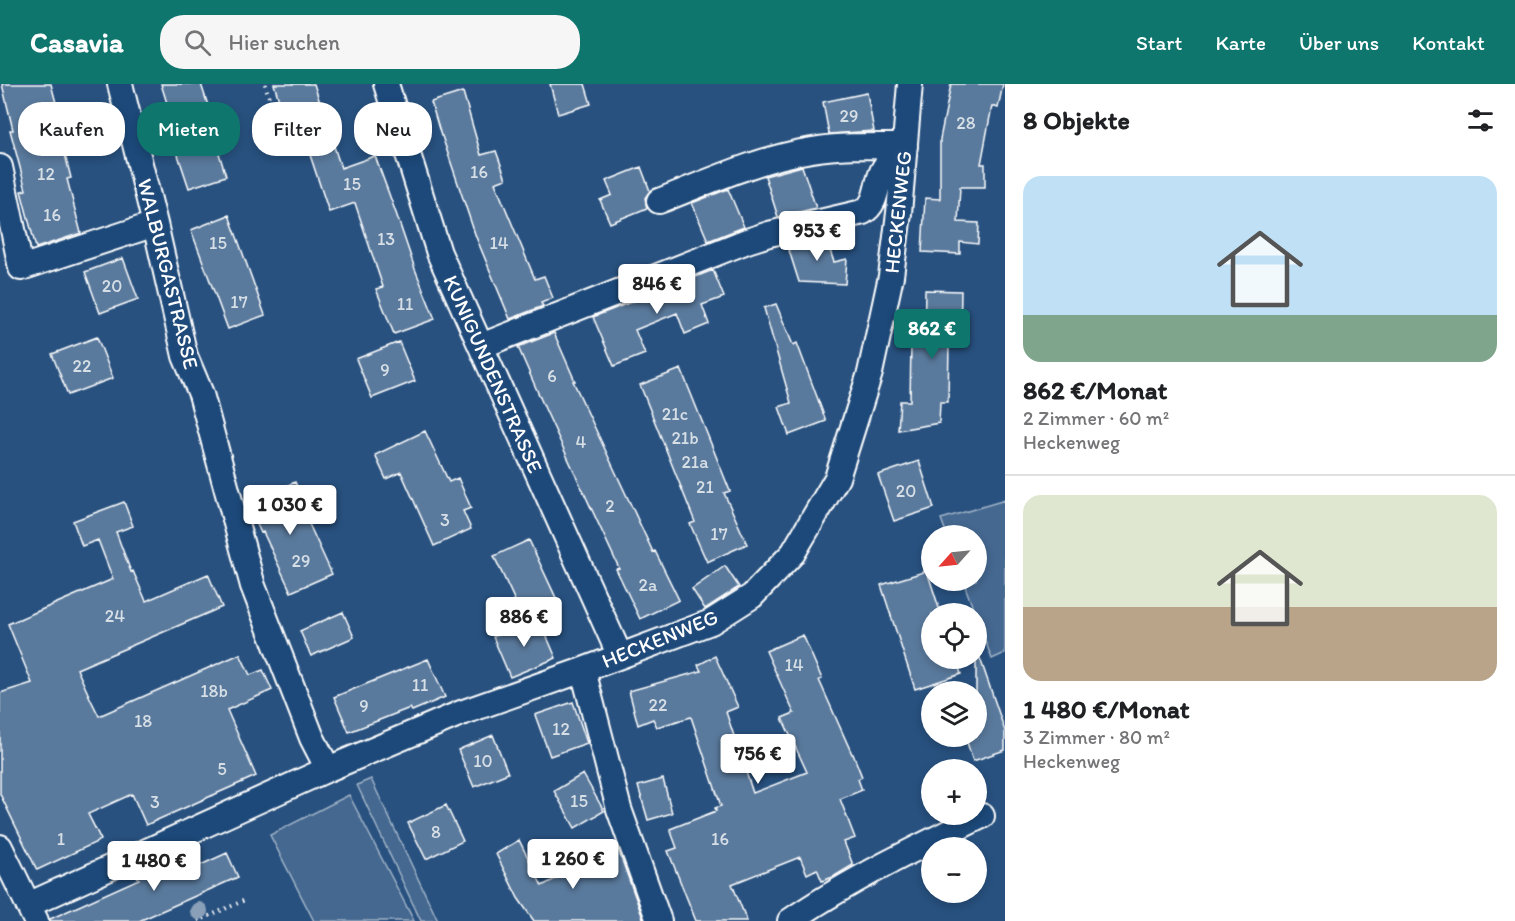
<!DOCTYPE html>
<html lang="de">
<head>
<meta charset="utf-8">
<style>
	:root { --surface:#fff; --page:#f6f6f6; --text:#202124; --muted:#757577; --line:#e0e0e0; --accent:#0f766e }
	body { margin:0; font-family:Itim,sans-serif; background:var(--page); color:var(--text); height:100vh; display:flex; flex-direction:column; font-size:22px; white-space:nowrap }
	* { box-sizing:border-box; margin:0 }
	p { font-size:20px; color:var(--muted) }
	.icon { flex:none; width:33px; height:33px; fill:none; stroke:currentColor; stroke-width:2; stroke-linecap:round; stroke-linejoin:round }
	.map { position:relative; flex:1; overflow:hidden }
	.panel { display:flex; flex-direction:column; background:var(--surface); width:510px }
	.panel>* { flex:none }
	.banner { position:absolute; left:18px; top:18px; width:570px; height:54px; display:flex; gap:12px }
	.needle { width:39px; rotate:243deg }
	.fabs { position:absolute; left:921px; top:441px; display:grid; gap:12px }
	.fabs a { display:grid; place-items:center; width:66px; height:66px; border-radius:50%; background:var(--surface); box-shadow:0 3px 9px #0003; font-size:30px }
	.price { position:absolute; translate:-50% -51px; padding:0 14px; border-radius:6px; background:#fff; color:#222; font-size:20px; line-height:39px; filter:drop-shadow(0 2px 3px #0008) }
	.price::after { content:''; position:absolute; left:50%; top:36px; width:18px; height:14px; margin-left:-9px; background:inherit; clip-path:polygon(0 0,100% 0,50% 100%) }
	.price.selected { background:var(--accent); color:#fff }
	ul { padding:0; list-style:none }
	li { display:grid; align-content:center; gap:12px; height:318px; padding:0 18px }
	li+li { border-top:2px solid var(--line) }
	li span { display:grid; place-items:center; height:186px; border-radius:18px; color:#555 }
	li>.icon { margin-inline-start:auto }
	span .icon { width:108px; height:108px; fill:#fffc; stroke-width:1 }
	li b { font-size:26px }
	h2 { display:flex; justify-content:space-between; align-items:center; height:72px; padding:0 18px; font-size:26px }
	.pill { padding:0 21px; border-radius:24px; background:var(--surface); box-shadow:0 3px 9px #0003; font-size:21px; line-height:54px }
	.pill.selected { background:var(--accent); color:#fff }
	header { display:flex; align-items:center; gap:36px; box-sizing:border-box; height:84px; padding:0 30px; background:var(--accent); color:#fff }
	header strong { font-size:28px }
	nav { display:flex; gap:33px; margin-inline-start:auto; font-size:21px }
	.search { width:420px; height:54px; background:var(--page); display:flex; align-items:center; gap:15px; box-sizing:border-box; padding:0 21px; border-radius:24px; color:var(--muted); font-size:22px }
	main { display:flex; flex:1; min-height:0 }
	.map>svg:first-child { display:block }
	.green { fill:#446890; stroke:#a2b4c8; stroke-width:1.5 }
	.building { fill:#5a7a9d; stroke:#fff; stroke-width:1.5 }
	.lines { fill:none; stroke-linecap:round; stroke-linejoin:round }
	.minor-casing { stroke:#fff; stroke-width:28 }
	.path { stroke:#fff; stroke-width:4; stroke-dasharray:1.5 4.5; stroke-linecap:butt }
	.minor { stroke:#1f4a7a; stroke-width:24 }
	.tree { fill:#8aa0b9 }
	.labels { text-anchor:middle; stroke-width:6; stroke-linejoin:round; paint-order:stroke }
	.number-label { font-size:18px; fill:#d6dee6 }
	.street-label { font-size:21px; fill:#fff; stroke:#1f4a7a }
</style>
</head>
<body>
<header>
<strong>Casavia</strong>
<div class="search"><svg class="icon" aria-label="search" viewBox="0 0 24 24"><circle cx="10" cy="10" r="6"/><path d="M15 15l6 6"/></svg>Hier suchen</div>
<nav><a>Start</a><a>Karte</a><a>Über uns</a><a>Kontakt</a></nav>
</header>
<main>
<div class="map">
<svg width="1005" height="837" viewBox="0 0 1005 837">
	<rect width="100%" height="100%" fill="#28517f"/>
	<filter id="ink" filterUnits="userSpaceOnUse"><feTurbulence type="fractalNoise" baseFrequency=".0167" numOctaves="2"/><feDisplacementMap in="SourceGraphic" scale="12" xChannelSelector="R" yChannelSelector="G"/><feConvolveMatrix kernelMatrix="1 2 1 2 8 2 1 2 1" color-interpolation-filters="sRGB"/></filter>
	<g filter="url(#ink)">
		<path class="green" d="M1005,416v153l-13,6 -29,-78 13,-1v-44l-29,-1 -6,-16z
			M371,695l67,142h-17l-64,-136z
			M349,711l65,126h-100l-44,-86z"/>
		<path class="building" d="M2,0h49l9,34 -4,1 15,59 -4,1 14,54 -45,15 -15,-57 5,-1 -16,-60h3z
			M161,0h40l16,49 -4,1 13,42 -37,12 -14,-42 5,-1z
			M274,0h40l27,84 34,-12 21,57 19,56 20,50 -41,15 -18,-45 7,-2 -28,-84 -26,9 -22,-66 -13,4z
			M550,0h35l6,20 -33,10z
			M951,0h52l-5,24 -6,-2 -11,58h4v23h-25l-2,35 21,1 -1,21 -18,-2v12l-38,-2 3,-54 15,1v-60z
			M463,8l18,63 15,-4 10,28 -11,4 40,96 9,-3 9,22 -12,5 2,3 -33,13 -34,-82 -34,-101h-1l-10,-34z
			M867,9l7,38 -45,3 -6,-32z
			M802,82l14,42 -38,9 -13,-41z
			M641,83l9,24 -5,7 2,10 -37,15 -10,-23 12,-5 -6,-14z
			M728,105l16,38 -36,14 -16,-38z
			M229,131l36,100 -37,14 -37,-99z
			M825,152l9,26 13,-3 -2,25 -46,-2 -12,-38z
			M123,174l15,41 -38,14 -15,-41z
			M713,186l11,27 -22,8 7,19 -24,10 -8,-21 -42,17 10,24 -31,12 -21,-49z
			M925,206l36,1 -1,54 -11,-1 -1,58h-8l-1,21 -41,7 2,-29h10l1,-57h13z
			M776,220l17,41 4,-2 29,78 -37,14 -10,-28 12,-4 -27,-95z
			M554,249l21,48h-2l43,92 37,79 2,-1 24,49 -39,19 -24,-50 3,-1 -73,-157 -28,-64z
			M97,253l16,41 -45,17 -16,-41z
			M399,258l16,39 -43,17 -16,-39z
			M681,285l49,122 -6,2 23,51 -40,18 -17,-38 5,-2 -55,-137z
			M425,347l24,51 9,-4 13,30 -8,3 8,18 -37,17 -33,-74 -15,7 -11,-24z
			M919,377l15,47 -40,13 -16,-46z
			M295,398l14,29 -5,2 28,61 -41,18 -28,-60 -2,1 -14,-30z
			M124,418l9,24 -17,6 15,40 2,-1 13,30 62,-27 14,33 -145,62 14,31 8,16 141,-62 10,21 13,-5 9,20 -45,20 29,66 -110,49 -14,-31 -44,20 13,26 -64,30 -37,-76v-101l32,-10 -24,-59 105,-45 -15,-39 -16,6 -9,-25z
			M529,456l28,60 -35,16 -28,-60z
			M725,482l14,21 -34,22 -13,-20z
			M927,487l14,43h-9v44h24l5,16 -46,15 -34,-104z
			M343,528l11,25 -43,19 -11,-25z
			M539,534l17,40 -46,19 -17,-40z
			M803,551l19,44 -3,1 33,74h1l9,23 -4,2 4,11 -22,9 15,39 -11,4 9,23 -20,12 -11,4 -5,-12 -10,5 -7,-17 -68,27 15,37h-51l-28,-70 9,-3 -7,-19 46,-18 -1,-3 6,-2 -30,-89 -34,10 -4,-8 -15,6 -9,-34 72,-20 -3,-6 17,-9 23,51 -12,5 27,81 54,-21 -25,-54 12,-5 -28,-62z
			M976,574h4l25,73v19l-32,11 -8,-25h11z
			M428,575l17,38 -33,14 -2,-3 -61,24 -15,-35z
			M573,618l14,41 -37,13 -15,-41z
			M493,651l15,38 -34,14 -16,-37z
			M583,690l21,37 -29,17 -21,-37z
			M663,695l9,34 -24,7 -10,-34z
			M446,721l17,36 -37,18 -18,-36z
			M519,756l23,46 36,-19 1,1 39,-19 26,72h-110l-16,-23 -22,-44z
			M227,769l11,24 -99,44h-89v-2l89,-40 -2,-3 38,-17 6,15z"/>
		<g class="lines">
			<defs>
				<path id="minor" d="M120,0l35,140 30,132 16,38 52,192 59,152 16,31
					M386,0l53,169 181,403
					M0,83l21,101 134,-44
					M659,117c49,-19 101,-43 153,-51 31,-5 62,-4 93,-4
					M481,262l266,-105 22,-7 94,-22c16,-9 12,-30 21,-44 5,-9 13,-15 21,-22
					M583,586l36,139 40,112
					M0,763l36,74
					M28,821l300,-136 133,-56 122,-43 128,-48 41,-26 41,-43 44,-75 33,-105 21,-97 8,-63 11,-129
					M790,837c58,-40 128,-74 192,-105"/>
			</defs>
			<use href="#minor" class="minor-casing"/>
			<path class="path" d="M265,0l14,46
				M198,837l47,-21"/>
			<use href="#minor" class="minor"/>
		</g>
		<circle class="tree" cx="199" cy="827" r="9"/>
	</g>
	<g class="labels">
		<g class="number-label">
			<text x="849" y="38">29</text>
			<text x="966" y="45">28</text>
			<text x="479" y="94">16</text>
			<text x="46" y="96">12</text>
			<text x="352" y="106">15</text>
			<text x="52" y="137">16</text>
			<text x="386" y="161">13</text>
			<text x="218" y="165">15</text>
			<text x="499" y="165">14</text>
			<text x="112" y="208">20</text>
			<text x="239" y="224">17</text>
			<text x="405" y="226">11</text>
			<text x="82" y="288">22</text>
			<text x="385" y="292">9</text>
			<text x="552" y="298">6</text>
			<text x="675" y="336">21c</text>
			<text x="685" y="360">21b</text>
			<text x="581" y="364">4</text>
			<text x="695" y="384">21a</text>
			<text x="705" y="409">21</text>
			<text x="906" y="413">20</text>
			<text x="610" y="428">2</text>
			<text x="445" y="442">3</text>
			<text x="719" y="456">17</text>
			<text x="301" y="483">29</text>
			<text x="648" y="507">2a</text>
			<text x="115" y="538">24</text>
			<text x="794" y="587">14</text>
			<text x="420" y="607">11</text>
			<text x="214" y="613">18b</text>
			<text x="658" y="627">22</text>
			<text x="364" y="628">9</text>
			<text x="143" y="643">18</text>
			<text x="561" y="651">12</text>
			<text x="483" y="683">10</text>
			<text x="222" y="691">5</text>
			<text x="579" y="723">15</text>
			<text x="155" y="724">3</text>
			<text x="436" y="754">8</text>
			<text x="61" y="761">1</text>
			<text x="720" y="761">16</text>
		</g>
		<g class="street-label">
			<text transform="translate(898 128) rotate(-84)" y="7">HECKENWEG</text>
			<text transform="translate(168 190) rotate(76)" y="7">WALBURGASTRASSE</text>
			<text transform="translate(493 290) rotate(66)" y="7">KUNIGUNDENSTRASSE</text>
			<text transform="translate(660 555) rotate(-22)" y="7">HECKENWEG</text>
		</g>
	</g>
</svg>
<div class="fabs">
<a><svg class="needle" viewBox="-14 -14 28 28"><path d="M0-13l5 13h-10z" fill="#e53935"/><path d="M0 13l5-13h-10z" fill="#757577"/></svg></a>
<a><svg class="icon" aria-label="locate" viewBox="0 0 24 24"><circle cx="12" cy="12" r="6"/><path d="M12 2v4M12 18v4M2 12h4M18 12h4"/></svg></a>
<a><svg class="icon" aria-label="layers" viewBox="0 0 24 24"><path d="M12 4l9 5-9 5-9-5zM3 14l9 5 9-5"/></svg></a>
<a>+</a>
<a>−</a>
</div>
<b class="price" style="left:817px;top:178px">953 €</b>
<b class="price" style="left:657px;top:231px">846 €</b>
<b class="price selected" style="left:932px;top:276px">862 €</b>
<b class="price" style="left:290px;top:452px">1 030 €</b>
<b class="price" style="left:524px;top:564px">886 €</b>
<b class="price" style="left:758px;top:701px">756 €</b>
<b class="price" style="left:573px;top:806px">1 260 €</b>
<b class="price" style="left:154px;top:808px">1 480 €</b>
<div class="banner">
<a class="pill">Kaufen</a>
<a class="pill selected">Mieten</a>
<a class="pill">Filter</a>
<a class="pill">Neu</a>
</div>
</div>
<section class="panel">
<h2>8 Objekte<svg class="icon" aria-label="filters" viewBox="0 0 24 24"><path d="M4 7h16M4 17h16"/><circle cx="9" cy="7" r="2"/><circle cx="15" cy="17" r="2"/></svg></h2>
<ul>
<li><span style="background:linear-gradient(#bfe0f5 75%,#7fa58c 0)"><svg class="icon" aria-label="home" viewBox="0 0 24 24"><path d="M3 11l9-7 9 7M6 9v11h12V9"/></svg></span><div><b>862 €/Monat</b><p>2 Zimmer · 60 m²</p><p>Heckenweg</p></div></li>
<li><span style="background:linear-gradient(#dfe7d0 60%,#b9a48a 0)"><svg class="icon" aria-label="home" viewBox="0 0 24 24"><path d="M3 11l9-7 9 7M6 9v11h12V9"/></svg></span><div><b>1 480 €/Monat</b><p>3 Zimmer · 80 m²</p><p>Heckenweg</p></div></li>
</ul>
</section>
</main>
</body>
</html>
